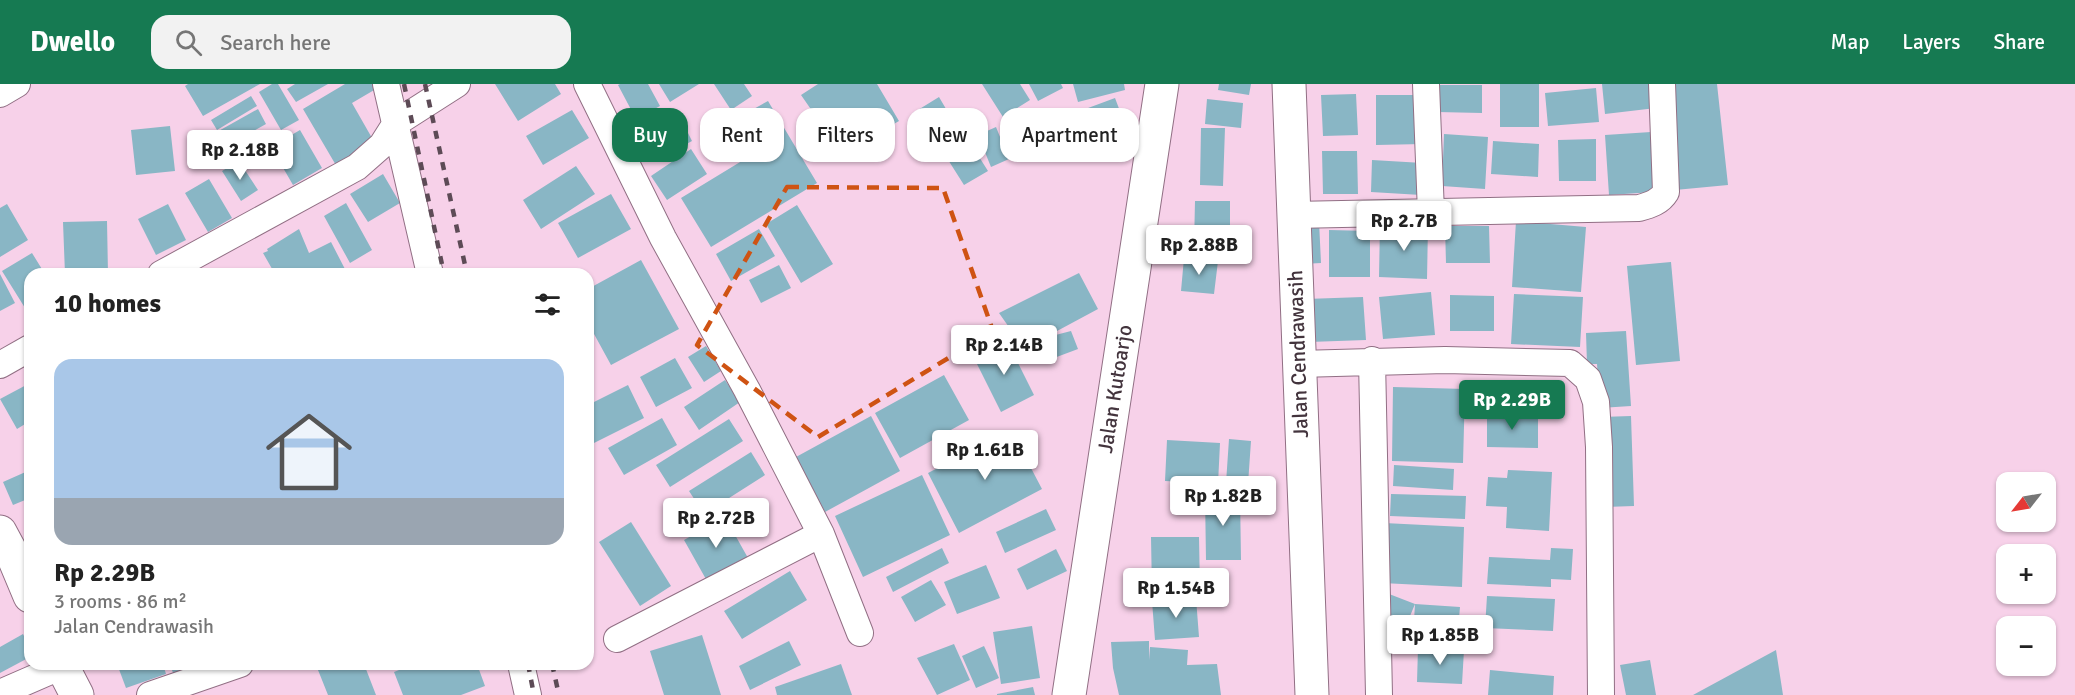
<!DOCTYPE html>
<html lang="en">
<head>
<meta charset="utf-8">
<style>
	:root { --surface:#fff; --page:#f2f2f2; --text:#222; --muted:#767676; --line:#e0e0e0; --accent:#167a52 }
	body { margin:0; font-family:Signika,sans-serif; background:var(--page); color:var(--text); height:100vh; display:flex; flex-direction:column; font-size:22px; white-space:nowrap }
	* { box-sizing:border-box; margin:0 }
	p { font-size:20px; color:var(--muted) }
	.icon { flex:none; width:33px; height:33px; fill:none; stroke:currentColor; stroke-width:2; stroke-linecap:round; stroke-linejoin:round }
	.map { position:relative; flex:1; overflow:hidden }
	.side { position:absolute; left:24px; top:184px; width:570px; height:402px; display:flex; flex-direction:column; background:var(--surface); border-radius:18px; box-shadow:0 2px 4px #0004 }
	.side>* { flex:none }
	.banner { position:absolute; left:612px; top:24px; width:570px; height:54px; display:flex; gap:12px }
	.needle { width:39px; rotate:239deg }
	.buttons { position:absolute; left:1996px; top:388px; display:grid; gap:12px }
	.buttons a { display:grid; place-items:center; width:60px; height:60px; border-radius:12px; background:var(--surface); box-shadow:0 2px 4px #0004; font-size:30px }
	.price { position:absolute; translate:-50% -51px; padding:0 14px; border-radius:6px; background:#fff; color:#222; font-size:20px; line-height:39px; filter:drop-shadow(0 2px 3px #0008) }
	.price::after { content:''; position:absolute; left:50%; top:36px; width:18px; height:14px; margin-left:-9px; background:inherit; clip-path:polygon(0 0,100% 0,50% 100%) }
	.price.active { background:var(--accent); color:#fff }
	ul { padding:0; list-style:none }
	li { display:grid; align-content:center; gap:12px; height:318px; padding:0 30px }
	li+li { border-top:2px solid var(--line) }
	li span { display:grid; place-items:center; height:186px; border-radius:18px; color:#555 }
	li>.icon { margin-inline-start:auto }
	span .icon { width:108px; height:108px; fill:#fffc; stroke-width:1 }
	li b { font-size:26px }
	h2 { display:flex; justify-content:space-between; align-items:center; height:72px; padding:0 30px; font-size:26px }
	.pill { padding:0 21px; border-radius:18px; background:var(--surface); box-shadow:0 2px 4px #0004; font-size:21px; line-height:54px }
	.pill.active { background:var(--accent); color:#fff }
	header { display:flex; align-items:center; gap:36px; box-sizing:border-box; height:84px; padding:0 30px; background:var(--accent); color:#fff }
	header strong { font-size:28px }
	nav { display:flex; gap:33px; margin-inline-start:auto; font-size:21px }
	.search { width:420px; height:54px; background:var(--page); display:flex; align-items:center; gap:15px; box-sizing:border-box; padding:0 21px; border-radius:18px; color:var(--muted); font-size:22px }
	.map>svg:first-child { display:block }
	.building { fill:#89b6c5 }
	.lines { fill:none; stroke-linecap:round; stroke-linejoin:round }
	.street-casing { stroke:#916f84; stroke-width:28 }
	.secondary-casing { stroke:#916f84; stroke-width:35 }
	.street { stroke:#fff; stroke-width:26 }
	.secondary { stroke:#fff; stroke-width:33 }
	.rail { stroke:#5d4b56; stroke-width:4.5; stroke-dasharray:8 8; stroke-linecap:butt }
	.marked { fill:none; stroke:#cf5313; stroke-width:4.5; stroke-dasharray:12 8; stroke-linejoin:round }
	.labels { text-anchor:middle; stroke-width:5; stroke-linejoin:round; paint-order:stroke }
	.street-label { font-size:21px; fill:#43343d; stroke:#fff }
</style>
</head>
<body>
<header>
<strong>Dwello</strong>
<div class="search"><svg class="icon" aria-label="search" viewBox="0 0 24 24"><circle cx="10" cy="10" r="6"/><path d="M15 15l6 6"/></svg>Search here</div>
<nav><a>Map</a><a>Layers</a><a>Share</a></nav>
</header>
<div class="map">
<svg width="2075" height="611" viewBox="0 0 2075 611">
	<rect width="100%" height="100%" fill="#f7d1e9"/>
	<path class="building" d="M188,0h72l-57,32 -18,-30z
		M272,0h6l21,36 -18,10 -22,-38z
		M295,0h33l-32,18 -9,-13z
		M345,0h35l1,2 -29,17 24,42 -39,22 -34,-58z
		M495,0h60l6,10 -43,27z
		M620,0h28l12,22 -24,13 -18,-34z
		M659,0h40l-29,18z
		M714,0h30l8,12 -21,14z
		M818,0h59l22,37 -57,33 -41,-59z
		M982,0h38l10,16 -27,17z
		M1029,0h32l2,4 -25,13z
		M1073,0h51l1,6 -47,12z
		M1219,0h32l-2,11 -31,-5z
		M1500,0h39v43h-39z
		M1602,0h51l3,24 -51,6z
		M1664,0h53l11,101 -53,5z
		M1437,1h45v28l-45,-1z
		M1596,4l3,34 -51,4 -3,-33z
		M1356,10l2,41 -35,1 -2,-41z
		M1376,11h47v49l-47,1z
		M251,12l6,10 -40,24 -6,-10z
		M939,13l23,39 -26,15 -23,-38z
		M1115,14l14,37 -35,14 -14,-38z
		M1207,15l36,4 -2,25 -36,-4z
		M768,17l49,82 -106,64 -30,-49 69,-42 -18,-35z
		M258,25l8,15 -42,24 -9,-15z
		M572,26l17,28 -46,27 -17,-29z
		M677,27l15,30 -37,20 -16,-31z
		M1037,30l13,26 -34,18 -13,-25z
		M170,42l5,45 -39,4 -5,-45z
		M996,43l13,32 -18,8 -13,-32z
		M1201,44h24l-2,58 -23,-1z
		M300,46l22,38 -29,17 -22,-38z
		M1651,48l3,60 -45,3 -4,-60z
		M261,49l8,13 -20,11 -7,-12z
		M1444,50l44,3 -3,52 -43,-3z
		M1596,55v42h-37l-1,-41z
		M969,57l19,30 -24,14 -19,-30z
		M1493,57l46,3 -1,33 -47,-3z
		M691,65l16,25 -40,26 -16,-24z
		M1322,67h35l1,43h-35z
		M1372,76l51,3 -2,32 -50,-3z
		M239,77l19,29 -17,11 -19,-30z
		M576,82l19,28 -54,35 -18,-29z
		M383,90l17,29 -32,19 -18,-28z
		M209,95l23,39 -24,14 -23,-39z
		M611,110l20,35 -53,29 -20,-35z
		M1195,117h35v46l-36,-1z
		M346,119l26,47 -22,13 -26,-47z
		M7,120l21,36 -28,17v-49z
		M168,120l18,36 -30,15 -18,-36z
		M797,121l36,59 -32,19 -35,-59z
		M107,137l1,53h-43l-2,-52z
		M1319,137l2,42 -18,1 -2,-42z
		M1516,137l70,6 -5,65 -69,-5z
		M1380,140l48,2 -1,53 -48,-2z
		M1445,142h44l1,37h-44z
		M299,145l10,24 22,-11 16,31 -40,1 -2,-5 -3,2 2,3h-29l-12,-21 5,-2 -1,-2z
		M759,145l16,27 -44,25 -15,-27z
		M1329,146l41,1v46h-41z
		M32,169l13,21h-15v42l-28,-45z
		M1184,174l34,3 -4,33 -33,-3z
		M641,176l38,69 -68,36 -23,-42v-34z
		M1671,178l9,99 -44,4 -9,-99z
		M779,181l12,23 -30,15 -12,-23z
		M1079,189l19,36 -54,29 27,-7 7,18 -24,9 -10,-20 -21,9 -24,-34z
		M0,190l15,29 -15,8z
		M1431,208l4,43 -52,4 -4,-42z
		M1514,210l69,3 -3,50 -69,-3z
		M1450,211l44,1v35h-44z
		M1363,213l3,43 -57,2 -3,-43z
		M1626,247l5,75 -31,2 -3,-44h-10l-1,-31z
		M1006,255l28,56 -33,17 -28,-56z
		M706,262l15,25 -17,11 -16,-25z
		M675,274l17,30 -36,19 -16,-30z
		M944,291l25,45 -69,38 -25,-45z
		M725,296l15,22 -41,28 -15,-23z
		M30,299v38l-13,8 -17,-30z
		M628,301l16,33 -56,28v-41z
		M1393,303l72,2 -2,74 -71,-2z
		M1487,330l51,2v32l-51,-1z
		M871,332l29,55 -75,41 -29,-55z
		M1631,332l3,90 -29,1 -4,-90z
		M662,334l15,27 -53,30 -16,-27z
		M729,335l14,22 -73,46 -14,-22z
		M1011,346l31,59 -83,44 -31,-60z
		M1229,355l22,2 -3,43 -22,-1z
		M1167,356l53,3 -2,41 -53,-3z
		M751,368l14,23 -61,39 -15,-23z
		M1394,381l60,4 -1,21 -60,-4z
		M30,386v28l-17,7 -10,-23z
		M1508,386l44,2 -3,59 -43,-3 1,-21 -21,-1 2,-29 19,1z
		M922,391l28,60 -87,42 -28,-61z
		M1391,410l75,2 -1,23 -75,-3z
		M1205,411h35l1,65h-35z
		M1046,425l10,21 -51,23 -9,-21z
		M725,433l23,41 -41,23 -23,-41z
		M631,438l40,64 -31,20 -41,-64z
		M1384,439l80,4 -2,60 -80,-4z
		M1151,453h48l1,54 -48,1z
		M942,464l7,15 -56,29 -7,-15z
		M1551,464l22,1 -2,31 -20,-1v8l-64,-3 2,-27 61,3z
		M1056,465l11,22 -40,19 -10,-21z
		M986,481l14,33 -43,16 -13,-32z
		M790,487l17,29 -65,39 -18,-28z
		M931,496l15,25 -31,17 -14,-25z
		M1384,508l31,12 -12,29 -18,4z
		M1487,512l68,3 -2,32 -68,-3z
		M1196,514l3,39 -44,3 -3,-39z
		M1415,520l45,3 -3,34 -44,-4z
		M1032,542l8,52 -39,6 -8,-52z
		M23,550l7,14v9l-30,16v-26z
		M702,551l19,60h-57l-14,-44z
		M789,557l12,24 -51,25 -11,-24z
		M1149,557v19l1,-13 38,3 -1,15 30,-1 4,31h-102l-6,-27 -2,-26z
		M954,560l16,36 -33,15 -20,-37z
		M984,562l15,32 -23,10 -14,-32z
		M1418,564l46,2 -2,34 -45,-2z
		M1776,566l7,45h-90z
		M1650,576l6,35h-30l-6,-30z
		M117,580h46l3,10 -40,14z
		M170,580h46l-41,15z
		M318,580h46l12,31h-48l-12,-30z
		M414,580h63l8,22 -24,9h-58l-9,-23z
		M841,580l11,31h-75l-2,-8z
		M1490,586l64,6 -1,19h-65z
		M1033,603l2,8h-38v-1z"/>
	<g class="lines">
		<defs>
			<path id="street" d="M386,0l44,190
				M587,0l76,154 84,152 74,144 39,99
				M1426,0l5,129
				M0,10l17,-10
				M1293,131l346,-7c11,-3 21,-6 27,-16l-4,-108
				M161,190l196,-107 25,-22 14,-22 61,-39
				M1372,276l7,335
				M1299,280l146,-4 125,3 18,16 8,23 3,45 2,248
				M0,281l30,-17
				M617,555l204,-105
				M521,580l7,31
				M0,609l62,-27
				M150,611l90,-31"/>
			<path id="secondary" d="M1289,0l23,611
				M0,448l14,26 16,38
				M61,580l16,31
				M1069,611l93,-611"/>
		</defs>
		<use href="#street" class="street-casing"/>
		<use href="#secondary" class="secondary-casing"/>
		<use href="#street" class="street"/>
		<use href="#secondary" class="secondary"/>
		<path class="rail" d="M404,0l40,190
			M425,0l42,190
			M528,580l6,31
			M552,580l7,31"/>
	</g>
	<path class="marked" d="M787,103l156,1 50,143 -175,106 -121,-92z"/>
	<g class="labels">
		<g class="street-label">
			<text transform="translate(1298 270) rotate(-92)" y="7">Jalan Cendrawasih</text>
			<text transform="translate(1115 305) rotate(-81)" y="7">Jalan Kutoarjo</text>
		</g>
	</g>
</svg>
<div class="buttons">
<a><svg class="needle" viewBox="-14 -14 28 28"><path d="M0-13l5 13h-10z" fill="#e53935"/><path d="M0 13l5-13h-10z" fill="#767676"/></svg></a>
<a>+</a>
<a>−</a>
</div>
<b class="price" style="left:240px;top:97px">Rp 2.18B</b>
<b class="price" style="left:1404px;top:168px">Rp 2.7B</b>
<b class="price" style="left:1199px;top:192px">Rp 2.88B</b>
<b class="price" style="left:1004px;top:292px">Rp 2.14B</b>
<b class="price active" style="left:1512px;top:347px">Rp 2.29B</b>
<b class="price" style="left:985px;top:397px">Rp 1.61B</b>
<b class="price" style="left:1223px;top:443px">Rp 1.82B</b>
<b class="price" style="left:716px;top:465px">Rp 2.72B</b>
<b class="price" style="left:1176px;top:535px">Rp 1.54B</b>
<b class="price" style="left:1440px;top:582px">Rp 1.85B</b>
<div class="banner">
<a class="pill active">Buy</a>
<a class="pill">Rent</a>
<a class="pill">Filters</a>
<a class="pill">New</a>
<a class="pill">Apartment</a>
</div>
<section class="side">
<h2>10 homes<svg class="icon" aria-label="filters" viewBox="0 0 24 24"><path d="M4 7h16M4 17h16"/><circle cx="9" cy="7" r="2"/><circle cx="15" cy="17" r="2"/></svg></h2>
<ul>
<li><span style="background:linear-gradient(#a9c7e8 75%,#9aa5b1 0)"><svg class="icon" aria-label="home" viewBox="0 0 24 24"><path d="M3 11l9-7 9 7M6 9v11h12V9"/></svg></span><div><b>Rp 2.29B</b><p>3 rooms · 86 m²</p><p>Jalan Cendrawasih</p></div></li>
</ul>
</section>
</div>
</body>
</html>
